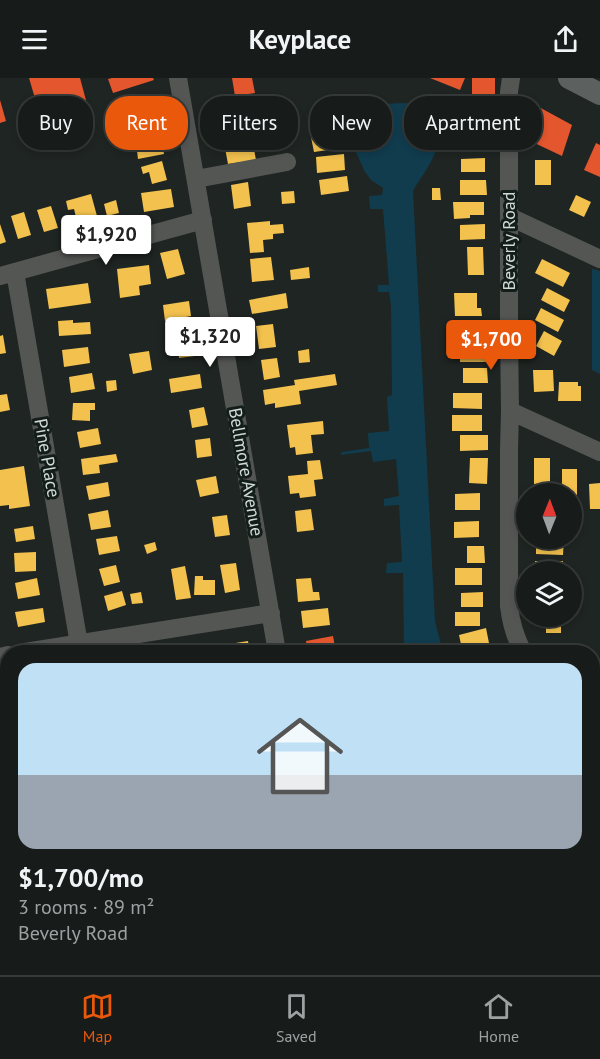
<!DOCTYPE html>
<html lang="en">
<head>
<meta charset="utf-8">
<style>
	:root { --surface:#171c1a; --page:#242927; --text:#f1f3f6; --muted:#9ea1a2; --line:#363a39; --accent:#ea580c }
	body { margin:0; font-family:"PT Sans",sans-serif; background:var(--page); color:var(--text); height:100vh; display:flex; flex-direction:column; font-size:22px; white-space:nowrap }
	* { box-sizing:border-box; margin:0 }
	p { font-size:20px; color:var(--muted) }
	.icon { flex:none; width:33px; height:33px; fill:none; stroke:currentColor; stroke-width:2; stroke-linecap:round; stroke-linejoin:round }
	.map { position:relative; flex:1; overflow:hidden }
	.panel { position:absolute; left:0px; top:567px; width:600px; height:330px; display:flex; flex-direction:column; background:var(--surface); border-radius:24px 24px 0 0; box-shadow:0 3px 9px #0003,0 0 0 2px var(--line) }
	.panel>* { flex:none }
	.top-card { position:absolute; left:18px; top:18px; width:564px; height:54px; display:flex; gap:12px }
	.needle { width:39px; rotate:1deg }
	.fabs { position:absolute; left:516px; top:405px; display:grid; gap:12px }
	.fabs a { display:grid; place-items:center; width:66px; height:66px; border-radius:50%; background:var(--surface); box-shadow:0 3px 9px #0003,0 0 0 2px var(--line); font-size:30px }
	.price { position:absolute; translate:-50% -51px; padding:0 14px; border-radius:6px; background:#fff; color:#222; font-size:20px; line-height:39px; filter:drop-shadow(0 2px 3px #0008) }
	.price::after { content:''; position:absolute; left:50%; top:36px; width:18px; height:14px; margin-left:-9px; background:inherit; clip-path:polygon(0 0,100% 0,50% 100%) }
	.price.on { background:var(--accent); color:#fff }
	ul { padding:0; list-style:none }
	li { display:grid; align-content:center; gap:12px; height:318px; padding:0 18px }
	li span { display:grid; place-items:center; height:186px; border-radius:18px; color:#555 }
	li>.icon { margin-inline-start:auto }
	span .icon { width:108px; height:108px; fill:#fffc; stroke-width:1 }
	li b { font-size:26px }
	.tag { padding:0 21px; border-radius:24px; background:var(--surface); box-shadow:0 3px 9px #0003,0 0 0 2px var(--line); font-size:21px; line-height:54px }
	.tag.on { background:var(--accent); color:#fff }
	header { display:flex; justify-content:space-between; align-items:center; height:78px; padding:0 18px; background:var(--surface); font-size:27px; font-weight:700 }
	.menu { display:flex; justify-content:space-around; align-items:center; height:84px; border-top:2px solid var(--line); background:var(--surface); font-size:16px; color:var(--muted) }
	.menu a { display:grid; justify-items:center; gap:3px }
	.menu .on { color:var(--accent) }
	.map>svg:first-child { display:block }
	.water { fill:#103c4e }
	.homes { fill:#f2c14e }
	.shops { fill:#e4572e }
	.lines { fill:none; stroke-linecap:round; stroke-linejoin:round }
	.minor { stroke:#545654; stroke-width:18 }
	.major { stroke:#5c605e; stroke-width:22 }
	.labels { text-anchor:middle; stroke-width:6; stroke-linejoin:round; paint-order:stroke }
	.street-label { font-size:18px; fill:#d2d9d6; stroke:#131e1a }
</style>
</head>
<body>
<header><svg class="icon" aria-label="menu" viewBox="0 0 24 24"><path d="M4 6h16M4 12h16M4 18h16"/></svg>Keyplace<svg class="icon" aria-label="share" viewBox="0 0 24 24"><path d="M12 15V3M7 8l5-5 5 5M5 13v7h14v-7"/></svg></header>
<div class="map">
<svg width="600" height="897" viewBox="0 0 600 897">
	<rect width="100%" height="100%" fill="#1f2522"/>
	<path class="water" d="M408,25c8,9 20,18 26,28 12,17 -13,45 -21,60l22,430 8,31h-36l-1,-2 -2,-1 -1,-76h-17l1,-10 15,-1 -3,-57 -15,1v-7l15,-3 -3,-37 -23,3 -2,-11 -31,4 2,-3 27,-4 -1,-15 21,-2 -2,-34 5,-2 -1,-89 -2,-14h-11v-7h11l-6,-76h-13l-1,-13 13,-1 1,-7 -12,-8 -6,-8 -11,-24 1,-12 19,-32z
		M592,191l8,2v103l-8,-4z
		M522,890h56l1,7h-56z"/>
	<path class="homes" d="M153,24l6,20 -23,6 -5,-20z
		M254,43l3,16 -28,5 -2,-16z
		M339,54l3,16 -28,4 -3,-15z
		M464,58h23v15h-23z
		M161,60l3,16 -26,5 -2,-17z
		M253,66l3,16 -28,4 -3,-16z
		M344,76l1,16 -28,3 -1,-16z
		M485,80v14h-24v-13z
		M535,82h16v25h-16z
		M162,83l5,19 -15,4 -3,-12 -6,2 -2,-7z
		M347,98l2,15 -28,4 -2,-15z
		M460,102h26l1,15h-27z
		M248,104l3,24 -17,3 -3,-24z
		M432,110h8l1,12h-9z
		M171,111l3,18 -30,5 -3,-19z
		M294,113l1,12 -13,1 -1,-12z
		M91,116l6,22 -20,5 -3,-12 -6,1 -2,-9z
		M576,117l15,7 -7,15 -15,-7z
		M116,122l3,13 -12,3 -3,-12z
		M453,124h31v13h-14v3l-16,1z
		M51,128l7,22 -14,4 -7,-22z
		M24,134l7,23 -13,4 -7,-23z
		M270,143v4l13,-1 1,9 -11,1v5l-10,1 1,12 -14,1 -3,-30z
		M0,146l6,18 -6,2z
		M485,146v15l-25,1v-15z
		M467,169h16l1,28h-16z
		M178,171l7,25 -18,5 -7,-26z
		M271,179l3,23 -22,2 -2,-23z
		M542,181l28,14 -7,14 -28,-14z
		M149,187l2,19 -12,2 1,9 -20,3 -3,-29z
		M309,189l1,11 -19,2 -1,-10z
		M88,205l3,20 -42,6 -3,-20z
		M547,210l23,12 -6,12 -23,-12z
		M286,215l2,15 -36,6 -3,-14z
		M454,215h23v15h4l1,8h-27z
		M189,223l2,15 -26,5 -2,-16z
		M541,230l23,12 -6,12 -23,-12z
		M73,242v3l17,-1 1,12 -32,2 -1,-15z
		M273,246l3,23 -17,2 -3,-23z
		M476,247v15l-21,1v-15z
		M544,253l18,10 -8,15 -18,-10z
		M3,257l3,18 -6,1v-18z
		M193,258l2,20 -16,2 -2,-21z
		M88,269l2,16 -26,4 -2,-17z
		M309,271l1,13 -11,1 -1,-12z
		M460,271h27v13h-27z
		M149,273l3,19 -19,4 -4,-20z
		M277,280l3,19 -16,3 -3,-20z
		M463,290h24l1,15h-25z
		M533,292h20l1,21 -20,1z
		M92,295l3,16 -24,4 -2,-16z
		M200,296l2,14 -31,5 -2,-14z
		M335,296l2,11 -38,6 2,13 -26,4v-5l-10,2 -2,-15 32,-5 -1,-5z
		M116,302l1,10 -10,2 -1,-11z
		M559,304h19v4h3v15h-23z
		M453,315h29v16l-29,-1z
		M7,316l3,16 -10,2v-17z
		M73,325h22v7h-5v11l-18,-1z
		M204,329l4,18 -16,3 -3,-18z
		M452,337h30v16h-30z
		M323,343l1,13 -13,1 2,18 -17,2 -1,-8 -5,1 -3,-23z
		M98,350l3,16 -21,4 -3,-16z
		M460,357h28v15l-28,1z
		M210,360l2,18 -15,2 -2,-18z
		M116,376l2,8 -19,3 1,8 -17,2 -2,-16z
		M470,380h18l-1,26 -18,-1z
		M534,380h16v25l-16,1z
		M320,382l3,19 -9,1 2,16 -16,2 -1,-5 -9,1 -2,-18 20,-2 -1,-13z
		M24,388l6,40 -21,3v-4l-9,1v-36z
		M562,391h15v27h-5v-2h-10z
		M216,398l3,17 -19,4 -4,-17z
		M108,404l2,14 -21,4 -3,-14z
		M600,405v26h-10l-1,-25z
		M480,415v17h-25v-16z
		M311,431l3,21 -17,2 -2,-21z
		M108,432l3,17 -20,3 -3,-16z
		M227,437l3,20 -15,2 -3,-20z
		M479,443v16l-25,1v-16z
		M33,448l2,13 -19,3 -2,-13z
		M117,458l3,15 -21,4 -3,-16z
		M536,460h28l-1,17 -27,-1z
		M155,464l2,8 -10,4 -3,-9z
		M467,468h17l1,17h-18z
		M36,474v19l-21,1 -1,-19z
		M535,483h28l-1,11h-27z
		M236,485l4,27 -15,3 -5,-28z
		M116,487l4,17 -16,4 -5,-17z
		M185,488l6,32 -15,2 -5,-31z
		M455,490h27v17h-27z
		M195,498h8v4h12v15h-21z
		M37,500l3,17 -22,4 -3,-16z
		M311,500l2,14h6l1,8 -22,2 -2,-23z
		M122,513l4,14 -18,6 -4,-15z
		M141,514l2,11 -11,1 -2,-10z
		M483,514v15h-22v-14z
		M43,530l2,14 -27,5 -3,-15z
		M328,530l2,17 -27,3 -2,-17z
		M455,534h25v14h-25z
		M546,538h15v17h-15z
		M486,550l3,15 -27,6 -3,-14z
		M248,563l2,11h-26l-1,-7z
		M458,565l4,9h-17l-1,-4z
		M566,569h17v5h-17z
		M600,731v13l-8,5v-13z
		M600,753v13l-8,5v-14z
		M600,774v19h-1l-5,-17z
		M0,798h4l2,25h-6z
		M8,843v24l-8,1v-24z
		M303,894l29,1v2h-29z"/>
	<path class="shops" d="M29,0h51l7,26 -26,7 1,6 -20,5z
		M112,0h41l1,2 -41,13 -5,-14z
		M232,0h20l3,15 -20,3z
		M430,0h35l-5,12z
		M472,0h23v45h-16v-3h-7z
		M255,20l4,16 -28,5 -3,-15z
		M0,22l6,21 -6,2z
		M526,22l46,25 -10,31 -38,-18v-33z
		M596,65l4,2v32l-16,-7z
		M333,558l3,16h-29l-1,-11z"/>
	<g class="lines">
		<path class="minor" d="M178,0l99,574
			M511,0l-2,14v242l1,77 -1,39v156c2,18 6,31 14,46
			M196,101l91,-17
			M510,139l90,42
			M15,194l64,372
			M0,198l203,-56
			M510,333l90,41
			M25,574l246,-39
			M0,579l8,-2
			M592,676l8,11
			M35,897l73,-7
			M285,897v-7
			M357,897l3,-7"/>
		<path class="major" d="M569,0l31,16"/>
	</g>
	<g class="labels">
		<g class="street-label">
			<text transform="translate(509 163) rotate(-90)" y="6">Beverly Road</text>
			<text transform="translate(47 380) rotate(80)" y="6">Pine Place</text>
			<text transform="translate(246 394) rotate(80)" y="6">Bellmore Avenue</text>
		</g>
	</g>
</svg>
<div class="fabs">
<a><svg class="needle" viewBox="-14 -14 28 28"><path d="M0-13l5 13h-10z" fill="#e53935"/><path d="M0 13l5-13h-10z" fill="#9ea1a2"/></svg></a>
<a><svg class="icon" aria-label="layers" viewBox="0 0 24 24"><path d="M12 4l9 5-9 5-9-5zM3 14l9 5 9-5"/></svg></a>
</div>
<b class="price" style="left:106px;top:188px">$1,920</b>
<b class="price" style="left:210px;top:290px">$1,320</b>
<b class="price on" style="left:491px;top:293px">$1,700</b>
<div class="top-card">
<a class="tag">Buy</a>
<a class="tag on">Rent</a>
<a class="tag">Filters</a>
<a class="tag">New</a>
<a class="tag">Apartment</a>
</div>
<section class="panel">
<ul>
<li><span style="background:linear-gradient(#bfe0f5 60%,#9aa5b1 0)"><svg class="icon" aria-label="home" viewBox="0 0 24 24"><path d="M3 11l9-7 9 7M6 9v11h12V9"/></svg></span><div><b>$1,700/mo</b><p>3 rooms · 89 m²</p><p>Beverly Road</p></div></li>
</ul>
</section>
</div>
<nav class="menu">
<a class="on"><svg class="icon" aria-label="map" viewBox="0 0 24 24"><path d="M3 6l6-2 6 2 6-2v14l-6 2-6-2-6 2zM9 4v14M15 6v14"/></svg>Map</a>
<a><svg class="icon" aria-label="saved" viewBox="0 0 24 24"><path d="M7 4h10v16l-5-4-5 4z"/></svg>Saved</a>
<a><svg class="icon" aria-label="home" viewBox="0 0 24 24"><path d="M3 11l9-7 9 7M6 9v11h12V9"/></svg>Home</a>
</nav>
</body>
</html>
